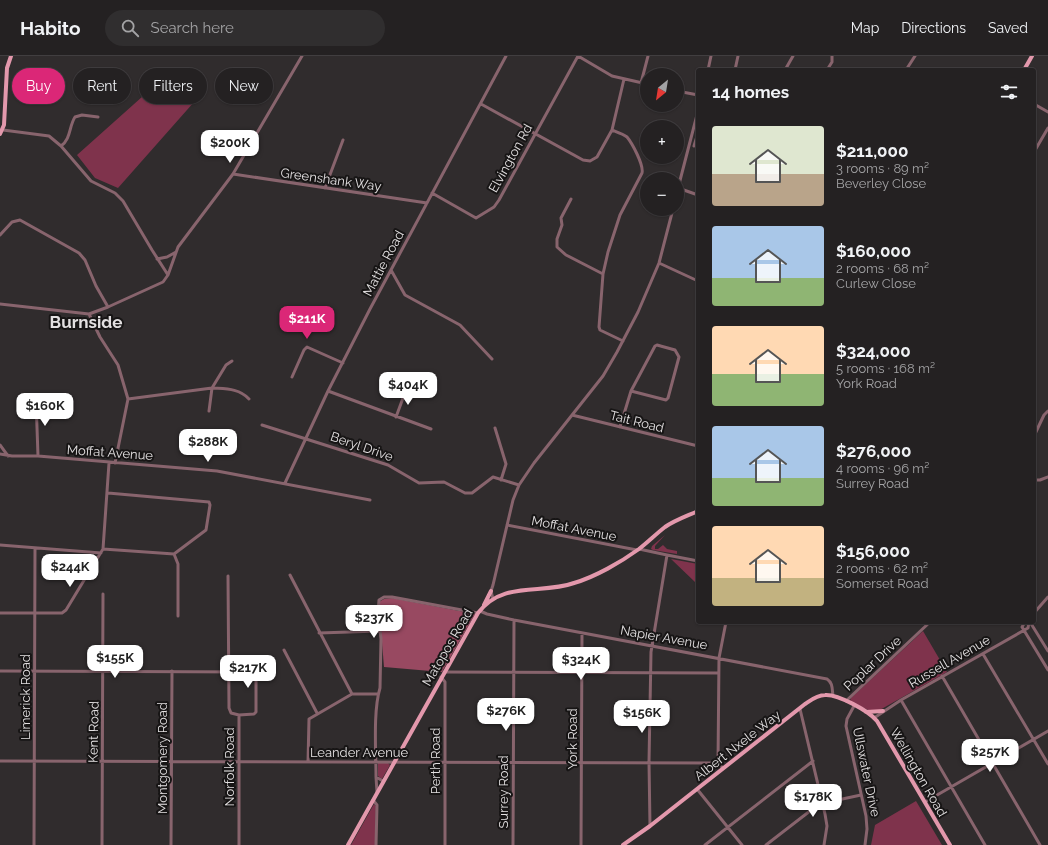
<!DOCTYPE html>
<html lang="en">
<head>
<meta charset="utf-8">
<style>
	:root { --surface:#242122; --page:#302e2f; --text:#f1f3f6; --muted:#a3a3a5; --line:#413e40; --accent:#db2777 }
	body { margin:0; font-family:Raleway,sans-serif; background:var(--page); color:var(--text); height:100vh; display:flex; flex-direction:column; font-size:15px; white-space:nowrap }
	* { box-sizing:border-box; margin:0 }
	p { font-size:13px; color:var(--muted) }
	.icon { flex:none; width:22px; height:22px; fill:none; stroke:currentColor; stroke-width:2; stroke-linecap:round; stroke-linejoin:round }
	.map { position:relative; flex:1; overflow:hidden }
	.drawer { position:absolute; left:696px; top:12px; width:340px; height:556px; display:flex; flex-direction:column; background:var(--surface); border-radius:4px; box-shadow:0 1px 3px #0004,0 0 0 1px var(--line) }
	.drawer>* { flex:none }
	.banner { position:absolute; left:12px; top:12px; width:380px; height:36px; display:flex; gap:8px }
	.needle { width:26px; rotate:210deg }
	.controls { position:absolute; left:640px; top:12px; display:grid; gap:8px }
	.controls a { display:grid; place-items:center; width:44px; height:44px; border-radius:50%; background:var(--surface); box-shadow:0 1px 3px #0004,0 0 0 1px var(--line); font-size:20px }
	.price { position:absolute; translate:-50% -34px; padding:0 9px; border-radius:8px; background:#fff; color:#222; font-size:13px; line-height:26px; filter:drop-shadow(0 1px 2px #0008) }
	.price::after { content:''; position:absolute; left:50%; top:24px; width:12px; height:9px; margin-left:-6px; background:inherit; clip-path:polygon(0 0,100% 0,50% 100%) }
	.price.on { background:var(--accent); color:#fff }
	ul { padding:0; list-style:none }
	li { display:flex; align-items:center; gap:12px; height:100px; padding:0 16px }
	li span { display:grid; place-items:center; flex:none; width:112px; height:80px; border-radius:4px; color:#555 }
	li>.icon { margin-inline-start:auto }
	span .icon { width:48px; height:48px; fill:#fffc; stroke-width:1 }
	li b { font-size:17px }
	h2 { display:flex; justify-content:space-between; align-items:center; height:48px; padding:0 16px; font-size:17px }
	.chip { padding:0 14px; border-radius:18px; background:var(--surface); box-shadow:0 1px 3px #0004,0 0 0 1px var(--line); font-size:14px; line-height:36px }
	.chip.on { background:var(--accent); color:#fff }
	header { display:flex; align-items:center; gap:24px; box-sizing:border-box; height:56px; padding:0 20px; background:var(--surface); border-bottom:1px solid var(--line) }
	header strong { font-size:19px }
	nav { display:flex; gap:22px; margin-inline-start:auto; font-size:14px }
	.search { width:280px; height:36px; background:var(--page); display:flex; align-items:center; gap:10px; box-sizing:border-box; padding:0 14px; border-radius:22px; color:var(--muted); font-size:15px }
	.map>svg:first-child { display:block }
	.green { fill:#7f334c }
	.forest { fill:#984961 }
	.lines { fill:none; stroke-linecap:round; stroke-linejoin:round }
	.minor { stroke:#88646d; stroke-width:3 }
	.major { stroke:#e398ac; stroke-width:4 }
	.labels { text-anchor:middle; stroke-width:4; stroke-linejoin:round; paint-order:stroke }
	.street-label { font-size:13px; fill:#e3e0e1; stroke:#171515 }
	.district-label { font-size:17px; font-weight:bold; fill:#e3e0e1; stroke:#171515 }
</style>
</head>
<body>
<header>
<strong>Habito</strong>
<div class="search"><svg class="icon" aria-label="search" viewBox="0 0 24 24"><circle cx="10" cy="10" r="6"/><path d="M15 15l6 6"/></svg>Search here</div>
<nav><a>Map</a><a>Directions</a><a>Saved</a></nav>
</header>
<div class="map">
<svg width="1048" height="789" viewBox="0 0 1048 789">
	<rect width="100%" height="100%" fill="#302c2d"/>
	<path class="green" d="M152,32l50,5 -84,95 -23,-10 -18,-23z
		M665,479l-10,11v3h3l5,-4 4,4 10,2v3l-24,-4 -2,-1 1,-3z
		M671,503l27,5v17l-3,1z
		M923,575l24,41 -69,39h-8l-20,-10 1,-3z
		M378,707h10l2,2 -8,14 -4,-3z
		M916,745l26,44h-71l4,-20z
		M374,748l2,2 -1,39h-24z"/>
	<path class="forest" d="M392,542l83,16 -33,58 -58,-5 -5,-61v-4l5,-3z"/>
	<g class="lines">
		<path class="minor" d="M578,0l34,20 35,8
			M708,14l3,-14
			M735,14l3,-14
			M785,14l8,-14
			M827,14l5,-8v-6
			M906,14l9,-14
			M641,27l7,-27
			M677,35l21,4
			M481,48l102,56 7,1 7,-4 15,-27 12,-51
			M1034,48l14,8
			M3,74l46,6 12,10 30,35 24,12 8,8 29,49 16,25
			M612,74c5,2 11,4 15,7 5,6 17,28 15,36l-22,42 -12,37 -5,22 -4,53 1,3 23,11
			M61,90c10,-7 8,-20 14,-29l7,-2 16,2
			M694,90l4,-13
			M1034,96l14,-24
			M233,118l194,29
			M325,132l18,-48
			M678,132l20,7
			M677,136l21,-81
			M432,137l44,25 18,-11 5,-7 79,-144
			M571,143l-10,19 1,7 -5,14v8l9,8 37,19
			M0,179l12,-13 8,-2 59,33 6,7 11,26 12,21
			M157,203l10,-2 9,-5
			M659,207l39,18
			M391,214l14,25 55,30 32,34
			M0,248l89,10 19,-7 55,-25 5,-7 10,-28 55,-73 69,-118
			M89,258l11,23 18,28 10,34 -13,64
			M292,321l12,-27 3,-3 36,16
			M328,335l103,38
			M36,343l2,57
			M128,343l84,-11 14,-23 6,-4
			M209,355l3,-23c13,1 27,0 37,11
			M572,359l126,31
			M396,361l10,-27
			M262,369l126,40 31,18 25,-1 21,11h7l21,-16 26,8
			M620,371l11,-36 24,-45 2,-1 18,5 4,7 -11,41 -2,2 -35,-9
			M495,372l11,36 -5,16
			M1034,380l10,-21 4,-4
			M0,389l8,11
			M0,398l12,2h26l179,15 153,29
			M1034,424h6l8,-3
			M285,427l43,-92 42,-82 136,-253
			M108,437l101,9 1,3 -4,25 -32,24
			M507,469l130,25
			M0,489l101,8
			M103,493l71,5 4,10v52
			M639,493l28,6 31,6
			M290,519l62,119
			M228,520l1,132 2,5 8,2v130
			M493,543l-2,-8 2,-6 20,-85 6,-15 15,-22 69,-87 14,-24 21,-40 21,-49 14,-54
			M480,555l7,3 27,6 313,59c6,4 5,10 6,17
			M0,557h62l4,-3 37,-61 6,-86
			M1034,557l14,-16
			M1025,566l-3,5 26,43
			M1030,566l18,29
			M319,577l60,-2
			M284,594l33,63
			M983,598l65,110
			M0,615l253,1 3,3v37l-2,2 -15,1
			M444,616l275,1
			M942,620l98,169
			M441,621l4,5v163
			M901,644l84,145
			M846,645l84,-79
			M854,650l-7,13 -1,7 20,90 1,13 -2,16
			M800,653l25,105 2,12 -3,19
			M874,662l27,-18 127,-72 1,-6
			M0,705l718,2
			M308,706l1,-43 43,-25h26
			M723,712l-5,-5 1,-105 7,-36
			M376,721l1,15
			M383,725l-7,-4c0,-26 -3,-66 4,-89l1,-49 -3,-26 1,-13 5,-3h8l86,16
			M697,733l45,56
			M373,744l4,5 -1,40
			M925,746l123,-71
			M650,770l-1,-64 2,-110 16,-97
			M34,789l1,-297
			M102,789l1,-251
			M171,789l1,-174
			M513,789l1,-225
			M581,789l1,-212
			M705,789l108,-84
			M766,789l53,-41 42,-9"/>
		<path class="major" d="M1024,14l8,-14
			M0,78l4,-9 3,-57 4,-12
			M484,549l7,-14
			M866,656l17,-1
			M348,789l130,-232c25,-33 63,-18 96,-30 21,-6 47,-21 65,-34 9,-7 17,-15 26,-22 10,-7 22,-11 33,-16
			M623,789l27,-19 155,-122c6,-4 12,-9 20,-9 13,-1 44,16 52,26l73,124"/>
	</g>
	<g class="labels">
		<g class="street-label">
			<text transform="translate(510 102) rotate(-61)" y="5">Elvington Rd</text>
			<text transform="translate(331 123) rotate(8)" y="5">Greenshank Way</text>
			<text transform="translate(383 207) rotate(-62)" y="5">Mattie Road</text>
			<text transform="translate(637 365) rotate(14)" y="5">Tait Road</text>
			<text transform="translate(362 390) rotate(19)" y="5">Beryl Drive</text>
			<text transform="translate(110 396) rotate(4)" y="5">Moffat Avenue</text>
			<text transform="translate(574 472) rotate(11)" y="5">Moffat Avenue</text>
			<text transform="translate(664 581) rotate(10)" y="5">Napier Avenue</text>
			<text transform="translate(447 591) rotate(-60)" y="5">Matopos Road</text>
			<text transform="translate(949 605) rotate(-30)" y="5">Russell Avenue</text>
			<text transform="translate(872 607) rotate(-43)" y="5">Poplar Drive</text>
			<text transform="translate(25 641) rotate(-90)" y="5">Limerick Road</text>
			<text transform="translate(93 676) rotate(-89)" y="5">Kent Road</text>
			<text transform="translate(572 683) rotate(-90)" y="5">York Road</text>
			<text transform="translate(737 689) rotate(-38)" y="5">Albert Nxele Way</text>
			<text x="359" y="701">Leander Avenue</text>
			<text transform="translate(162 702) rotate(-90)" y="5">Montgomery Road</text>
			<text transform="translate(435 705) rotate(-90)" y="5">Perth Road</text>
			<text transform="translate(229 711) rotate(-90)" y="5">Norfolk Road</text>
			<text transform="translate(867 716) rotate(78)" y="5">Ullswater Drive</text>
			<text transform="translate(919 716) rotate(60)" y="5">Wellington Road</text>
			<text transform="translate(503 736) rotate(-90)" y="5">Surrey Road</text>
		</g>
		<g class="district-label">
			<text x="86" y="272">Burnside</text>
		</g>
	</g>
</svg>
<div class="controls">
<a><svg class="needle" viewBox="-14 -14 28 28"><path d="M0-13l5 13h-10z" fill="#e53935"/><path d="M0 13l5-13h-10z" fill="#a3a3a5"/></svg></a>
<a>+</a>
<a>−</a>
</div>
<b class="price" style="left:230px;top:108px">$200K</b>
<b class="price on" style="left:307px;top:284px">$211K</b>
<b class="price" style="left:408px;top:350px">$404K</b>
<b class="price" style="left:45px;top:371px">$160K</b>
<b class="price" style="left:208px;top:407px">$288K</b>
<b class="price" style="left:70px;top:532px">$244K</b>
<b class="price" style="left:374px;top:583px">$237K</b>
<b class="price" style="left:115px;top:623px">$155K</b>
<b class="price" style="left:581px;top:625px">$324K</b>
<b class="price" style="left:248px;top:633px">$217K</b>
<b class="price" style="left:506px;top:676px">$276K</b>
<b class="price" style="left:642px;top:678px">$156K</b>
<b class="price" style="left:990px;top:717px">$257K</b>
<b class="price" style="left:813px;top:762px">$178K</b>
<div class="banner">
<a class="chip on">Buy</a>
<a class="chip">Rent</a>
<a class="chip">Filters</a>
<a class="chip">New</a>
</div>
<section class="drawer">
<h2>14 homes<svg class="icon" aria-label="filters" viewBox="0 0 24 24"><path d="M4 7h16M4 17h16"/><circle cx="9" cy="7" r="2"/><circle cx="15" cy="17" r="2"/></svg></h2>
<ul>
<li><span style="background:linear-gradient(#dfe7d0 60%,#b9a48a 0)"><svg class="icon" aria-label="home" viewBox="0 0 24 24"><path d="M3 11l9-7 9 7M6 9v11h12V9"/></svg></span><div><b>$211,000</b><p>3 rooms · 89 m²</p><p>Beverley Close</p></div></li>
<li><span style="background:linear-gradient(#a9c7e8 65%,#8fb573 0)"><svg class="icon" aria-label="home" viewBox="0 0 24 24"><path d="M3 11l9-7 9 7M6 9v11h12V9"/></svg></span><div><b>$160,000</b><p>2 rooms · 68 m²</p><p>Curlew Close</p></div></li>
<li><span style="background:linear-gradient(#ffd9b3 60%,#8fb573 0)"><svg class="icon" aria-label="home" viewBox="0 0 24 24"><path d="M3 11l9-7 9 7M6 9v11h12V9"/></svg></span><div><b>$324,000</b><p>5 rooms · 168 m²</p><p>York Road</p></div></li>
<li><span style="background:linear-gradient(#a9c7e8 65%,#8fb573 0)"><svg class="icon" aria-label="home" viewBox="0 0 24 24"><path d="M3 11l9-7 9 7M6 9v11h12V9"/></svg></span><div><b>$276,000</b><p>4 rooms · 96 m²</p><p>Surrey Road</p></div></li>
<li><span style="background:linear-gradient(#ffd9b3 65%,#c2b280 0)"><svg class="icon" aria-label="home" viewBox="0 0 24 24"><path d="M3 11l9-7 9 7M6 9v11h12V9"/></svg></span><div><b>$156,000</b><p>2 rooms · 62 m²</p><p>Somerset Road</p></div></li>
</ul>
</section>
</div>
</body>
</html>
